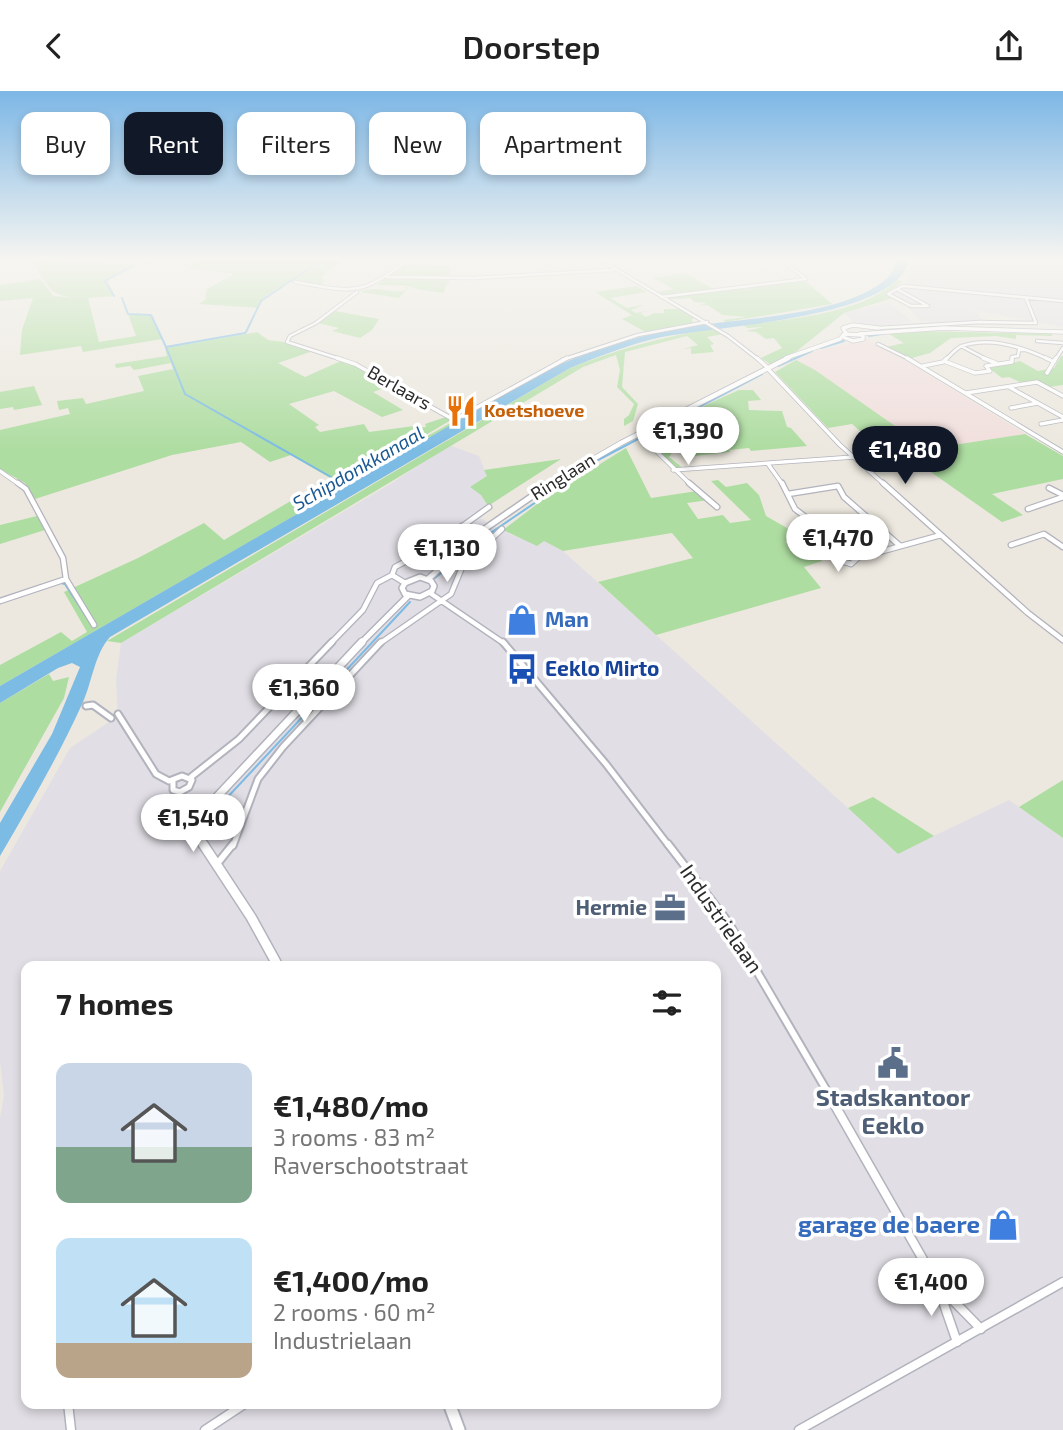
<!DOCTYPE html>
<html lang="en">
<head>
<meta charset="utf-8">
<style>
	:root { --surface:#fff; --page:#f6f6f6; --text:#222; --muted:#767676; --accent:#111827 }
	body { margin:0; font-family:"Exo 2",sans-serif; background:var(--page); color:var(--text); height:100vh; display:flex; flex-direction:column; font-size:26px; white-space:nowrap }
	* { box-sizing:border-box; margin:0 }
	p { font-size:23px; color:var(--muted) }
	.icon { flex:none; width:38px; height:38px; fill:none; stroke:currentColor; stroke-width:2; stroke-linecap:round; stroke-linejoin:round }
	.map { position:relative; flex:1; overflow:hidden }
	.panel { position:absolute; left:21px; top:870px; width:700px; height:448px; display:flex; flex-direction:column; background:var(--surface); border-radius:14px; box-shadow:0 4px 10px #0003 }
	.panel>* { flex:none }
	.banner { position:absolute; left:21px; top:21px; width:700px; height:63px; display:flex; gap:14px }
	.price { position:absolute; translate:-50% -60px; padding:0 16px; border-radius:24px; background:#fff; color:#222; font-size:23px; line-height:46px; filter:drop-shadow(0 2px 4px #0008) }
	.price::after { content:''; position:absolute; left:50%; top:42px; width:21px; height:16px; margin-left:-10px; background:inherit; clip-path:polygon(0 0,100% 0,50% 100%) }
	.price.active { background:var(--accent); color:#fff }
	ul { padding:0; list-style:none }
	li { display:flex; align-items:center; gap:21px; height:175px; padding:0 35px }
	li span { display:grid; place-items:center; flex:none; width:196px; height:140px; border-radius:14px; color:#555 }
	li>.icon { margin-inline-start:auto }
	span .icon { width:84px; height:84px; fill:#fffc; stroke-width:1 }
	li b { font-size:30px }
	h2 { display:flex; justify-content:space-between; align-items:center; height:84px; padding:0 35px; font-size:30px }
	.pill { padding:0 24px; border-radius:14px; background:var(--surface); box-shadow:0 4px 10px #0003; font-size:24px; line-height:63px }
	.pill.active { background:var(--accent); color:#fff }
	header { display:flex; justify-content:space-between; align-items:center; height:91px; padding:0 35px; background:var(--surface); font-size:32px; font-weight:600 }
	.map>svg:first-child { display:block }
	.industrial { fill:#e1dfe5; fill-rule:evenodd }
	.medical { fill:#f1dfdd }
	.green { fill:#aedda1 }
	.water { fill:#7cbbe4 }
	.lines { fill:none; stroke-linecap:round; stroke-linejoin:round }
	.stream { stroke:#7cbbe4; stroke-width:2 }
	.street-far5-casing { stroke:#b2b3bd; stroke-width:4.5 }
	.street-far4-casing { stroke:#b2b3bd; stroke-width:5 }
	.street-far3-casing { stroke:#b2b3bd; stroke-width:7 }
	.street-far2-casing { stroke:#b2b3bd; stroke-width:9 }
	.street-far1-casing { stroke:#b2b3bd; stroke-width:10 }
	.street-casing { stroke:#b2b3bd; stroke-width:11 }
	.secondary-far5-casing { stroke:#b2b3bd; stroke-width:5 }
	.secondary-far4-casing { stroke:#b2b3bd; stroke-width:6 }
	.secondary-far3-casing { stroke:#b2b3bd; stroke-width:8 }
	.secondary-far2-casing { stroke:#b2b3bd; stroke-width:10 }
	.secondary-far1-casing { stroke:#b2b3bd; stroke-width:12 }
	.secondary-casing { stroke:#b2b3bd; stroke-width:15 }
	.street-far5 { stroke:#fff; stroke-width:2.5 }
	.street-far4 { stroke:#fff; stroke-width:3.5 }
	.street-far3 { stroke:#fff; stroke-width:4.5 }
	.street-far2 { stroke:#fff; stroke-width:5 }
	.street-far1 { stroke:#fff; stroke-width:6 }
	.street { stroke:#fff; stroke-width:8 }
	.secondary-far5 { stroke:#fff; stroke-width:3.5 }
	.secondary-far4 { stroke:#fff; stroke-width:4.5 }
	.secondary-far3 { stroke:#fff; stroke-width:5 }
	.secondary-far2 { stroke:#fff; stroke-width:7 }
	.secondary-far1 { stroke:#fff; stroke-width:9 }
	.secondary { stroke:#fff; stroke-width:11 }
	.labels { text-anchor:middle; stroke-width:7; stroke-linejoin:round; paint-order:stroke }
	.far-street-label { font-size:18px; fill:#2b2b2b; stroke:#fff }
	.far-food-label { font-size:18px; font-weight:bold; fill:#c56008; stroke:#fff; text-anchor:start }
	.far-water-label { font-size:19px; font-style:italic; fill:#1a5991; stroke:#fff }
	.shop-label { font-size:21px; font-weight:bold; fill:#366cbe; stroke:#fff; text-anchor:start }
	.transit-label { font-size:21px; font-weight:bold; fill:#164399; stroke:#fff; text-anchor:start }
	.service-label { font-size:21px; font-weight:bold; fill:#4e5e75; stroke:#fff; text-anchor:end }
	.street-label { font-size:21px; fill:#2b2b2b; stroke:#fff }
	.near-service-label { font-size:24px; font-weight:bold; fill:#4e5e75; stroke:#fff }
	.near-shop-label { font-size:24px; font-weight:bold; fill:#366cbe; stroke:#fff; text-anchor:end }
</style>
</head>
<body>
<header><svg class="icon" aria-label="back" viewBox="0 0 24 24"><path d="M15 5l-7 7 7 7"/></svg>Doorstep<svg class="icon" aria-label="share" viewBox="0 0 24 24"><path d="M12 15V3M7 8l5-5 5 5M5 13v7h14v-7"/></svg></header>
<div class="map">
<svg width="1063" height="1339" viewBox="0 0 1063 1339">
	<rect width="100%" height="100%" fill="#ece8df"/>
	<path class="industrial" d="M918,170h143l2,1v65l-89,-17 10,11 -63,1 -14,-16 -22,-11 18,-9z
		M889,212l24,19 -43,4 -14,-2 -12,-11z
		M449,354l30,11 8,20 -6,19 9,15 -10,8 32,17 32,6 19,10 335,302 111,-53 54,38v592h-1063v-313l4,-21 -4,-34v-191l70,-123 48,-32 -2,-36 5,-37 271,-160zM26,875h690v437h-690z"/>
	<path class="medical" d="M867,248l44,25 114,70 -97,15 -113,-79 -19,-10 21,-9z"/>
	<path class="green" d="M33,170l102,4 -28,15 8,16 -27,2 11,44 37,-6 -8,-22h2l22,1 10,24 -79,13 -2,-6 -61,9 2,-25 11,-32 -33,3v-16l41,-6 12,17 23,2c-29,-3 -29,-14 -43,-37z
		M201,170h142l-19,11 3,1 -6,4 3,4 -3,5 -32,-4 -23,14 -8,12 -59,-4 6,-4 2,-11 27,-15 -46,-6z
		M402,174l48,1v13l-7,14 -35,-5 -9,10 -39,-6c18,-7 26,1 44,-1l2,-3 -3,-1 14,2c-9,-5 -27,-3 -40,-4z
		M685,182l28,16 -55,7 -6,-3 22,-4 -21,-11z
		M804,189l28,24 -106,18 -3,-2 24,-3 -24,-2 -16,-10 -9,1 8,-3 -12,-1 -3,-4c-6,1 -25,2 -29,-1z
		M897,189l6,1 -17,13 7,4 -49,15 -47,38 -27,13 -9,-6 21,-10 -8,-10 -8,1 -10,-7 -10,-1 17,-4 -16,1 -4,-3c45,-6 121,-11 154,-45z
		M637,195l10,6 -37,6 17,10 17,-3 -13,5 5,3 15,-3 -11,3 6,4 8,-4h10v-4h18l15,9 -5,1 1,4 -46,10 -25,-14 10,-4 -37,-23z
		M335,220l44,8 -7,11 -12,8 -28,-7 7,-3 -21,-5z
		M713,237l11,6 -17,3 7,7 -4,1 4,7 -23,2v-6l-8,1 15,-4 -11,-9 -62,16 -3,35 16,17 -5,17 -9,5v-7l5,-4 5,-11 -17,-17 3,-17 -4,-15 -33,12 -462,276 -14,-2 463,-273c48,-19 93,-31 143,-40z
		M921,240l130,3 2,2 -37,-1v4l-20,-3 -45,2 -21,15 -22,6 -22,-12 18,-4 -15,-9z
		M257,241l11,8 16,2 29,9 -35,12 27,14 38,-17 50,25 -20,7 30,18 -21,7 -48,-26 -45,13 30,21 -4,2 5,5 44,-8 5,8 45,-6 1,2 11,-1 -1,-3 21,-7 5,3 -105,62 108,-61 3,1 -457,264v-21l61,-33 11,9 15,-9 -23,-40 74,-34 66,-35 20,17 106,-62 -39,-23 -21,7 -29,-20 -69,13 -137,44 -10,-16 -25,-14v-39l70,-16 -2,-6 -9,2 -2,-9 26,-3 3,6 58,-13 -6,-15 35,-7 -2,-6 -37,7 -4,-4 -14,2 -1,-4 52,-8 -2,-8z
		M1061,265h2v29l-14,2 -13,-6 -14,2 -13,-6 -7,1 -13,-10 31,-7 18,10 16,-3z
		M796,269l19,10 113,79 97,-15 38,22v23l-71,15 31,21 -21,7 -101,-71 -15,2 -34,-29 -24,4 -53,-56z
		M34,295l8,19 -28,5 -1,-3 -13,2v-17z
		M739,299h14l8,10 -13,1 1,9 33,1 5,16 4,1 16,18 -56,5 -2,-3 -20,2 1,2 -36,4 -5,4 -3,-12 -12,2 -5,7 14,11 -8,1 -25,-24 14,-9c1,-14 59,-39 75,-46z
		M626,357l25,50 46,-7 12,9 -22,3 11,16 25,-4 7,8 21,-3 -40,-39 7,-1 8,7 21,-4 12,12 7,21 35,20 -16,6 8,6 15,-5 14,18 -18,6 17,21 -165,47 -58,-53 95,-24 -21,-25 -109,18 -19,-10 -7,5 -34,-16 42,-32z
		M561,368l-73,47 -7,-11 -11,-8 17,-11 -3,-6z
		M37,425l8,14 -45,14v-19z
		M49,583l4,7 16,-4 -5,21 -64,114v-109z
		M1063,689v58l-44,-31z
		M873,706l61,39 -36,18 -50,-46z"/>
	<path class="water" d="M897,170h12c-14,58 -196,65 -247,76 -32,7 -62,19 -92,31l-460,269c-15,16 -18,45 -27,65 -24,53 -53,103 -83,154v-33l52,-89 28,-67 -8,-4 -14,5 -58,35v-17l546,-316c42,-18 83,-32 128,-41 57,-11 168,-11 212,-50 6,-4 8,-12 11,-18z"/>
	<g class="lines">
		<path class="stream" d="M146,173l5,-3
			M114,205l-9,-15 29,-16
			M122,207l6,16 23,1 15,32
			M246,241l15,-31 59,-40
			M245,242l-79,14 19,47 146,83
			M869,245l13,-2
			M821,257l23,-7
			M778,275l34,-15
			M489,443l109,-74 164,-86
			M435,487l49,-40
			M61,492l4,1 26,40
			M208,727l202,-216"/>
		<defs>
			<path id="street-far5" d="M602,170l126,75 31,24
				M782,170l24,18
				M387,186l86,1 141,-8
				M295,191c55,9 65,16 111,-21
				M897,198l31,17h-17l-23,-12z
				M897,198l6,-3 160,15
				M661,206l145,-18
				M878,237l102,-6 56,1 -10,-25
				M1037,250l26,2
				M878,253l33,16
				M961,255l27,14
				M343,269l-56,-18 3,-6 26,-13 41,-31
				M562,269l76,-25 69,-13
				M945,269c5,-4 11,-12 17,-14 28,-10 63,2 88,14
				M1012,269v-3l6,-1 1,-6h6
				M1055,269l8,-12"/>
			<path id="street-far4" d="M337,267l18,6 99,56 113,-62
				M757,267l10,9
				M907,267l156,94
				M983,267l13,5
				M1046,267l8,4
				M944,270l31,12 15,-2 -4,-5 26,-4v-4
				M923,275l20,-4 4,-4
				M768,278l72,76 45,40
				M1047,282l9,-15
				M1009,296l54,30
				M966,302l71,-11 26,14
				M1011,317l27,-5
				M1041,333l22,-4
				M643,347l48,47
				M768,373l15,21
				M673,379l181,-13
				M0,380l20,14"/>
			<path id="street-far3" d="M18,392l8,6 37,69 3,21 28,46
				M689,392l28,24
				M782,392l13,26 60,46 28,-4 58,-16
				M883,392l145,130 35,27
				M1049,397l14,7
				M788,403l50,-8 6,11 55,48
				M1028,418l35,-12
				M462,435l18,8
				M1011,454l33,-11 19,13
				M850,460l-9,10 10,3 9,-8
				M405,492l-13,-8 3,-8 40,-21 54,-39
				M430,502l75,51
				M0,510l66,-22
				M330,553l33,-34 14,-27 15,-8
				M379,553l72,-50 12,-29 39,-36"/>
			<path id="street-far2" d="M503,551l103,122 63,82
				M86,615l7,-1 18,13
				M118,623l38,60 13,7 13,-5 10,4 -3,7 -9,5 -7,-2v-9
				M191,686l48,-38 93,-97
				M180,701l-2,14 14,22
				M233,755l25,-67 25,-32 98,-105"/>
			<path id="street-far1" d="M668,753l60,78 106,181
				M217,773l16,-20"/>
			<path id="street" d="M833,1011l104,182 44,45
				M938,1196l19,55
				M68,1312l3,27
				M205,1339l41,-27
				M799,1339l264,-148"/>
			<path id="secondary-far5" d="M846,242l-3,-5 10,-3 25,3
				M859,243l85,-6 119,4
				M843,246l10,4 10,-2v-3
				M786,267l54,-19 4,-5 17,1
				M785,269l5,-3"/>
			<path id="secondary-far4" d="M548,394l73,-42 167,-85"/>
			<path id="secondary-far3" d="M420,486l11,4 3,5 -2,5 -12,6 -15,-3 -3,-6 3,-5z
				M428,488l58,-51 65,-45
				M360,553l48,-48"/>
			<path id="secondary-far2" d="M204,755l-12,-18 6,-11 164,-175"/>
			<path id="secondary-far1" d="M203,753l48,73 27,49"/>
			<path id="secondary" d="M449,1312l10,27"/>
		</defs>
		<use href="#street-far5" class="street-far5-casing"/>
		<use href="#street-far4" class="street-far4-casing"/>
		<use href="#street-far3" class="street-far3-casing"/>
		<use href="#street-far2" class="street-far2-casing"/>
		<use href="#street-far1" class="street-far1-casing"/>
		<use href="#street" class="street-casing"/>
		<use href="#secondary-far5" class="secondary-far5-casing"/>
		<use href="#secondary-far4" class="secondary-far4-casing"/>
		<use href="#secondary-far3" class="secondary-far3-casing"/>
		<use href="#secondary-far2" class="secondary-far2-casing"/>
		<use href="#secondary-far1" class="secondary-far1-casing"/>
		<use href="#secondary" class="secondary-casing"/>
		<use href="#street-far5" class="street-far5"/>
		<use href="#street-far4" class="street-far4"/>
		<use href="#street-far3" class="street-far3"/>
		<use href="#street-far2" class="street-far2"/>
		<use href="#street-far1" class="street-far1"/>
		<use href="#street" class="street"/>
		<use href="#secondary-far5" class="secondary-far5"/>
		<use href="#secondary-far4" class="secondary-far4"/>
		<use href="#secondary-far3" class="secondary-far3"/>
		<use href="#secondary-far2" class="secondary-far2"/>
		<use href="#secondary-far1" class="secondary-far1"/>
		<use href="#secondary" class="secondary"/>
	</g>
	<linearGradient id="sky" x2="0" y2="1"><stop stop-color="#7db7e6"/><stop offset="0.47" stop-color="#f6f5f1"/><stop offset="1" stop-color="#f6f5f1" stop-opacity="0"/></linearGradient>
	<rect width="1063" height="358" fill="url(#sky)"/>
	<defs>
		<symbol id="restaurant-bare" viewBox="-9 -9 18 18"><path d="M-5-6h1v4h1v-4h1v4h1v-4h1v5L-1.5 .5V6h-2V.5L-5-1ZM5-6V6H3V1.5H1.5Q1.5-4 5-6Z" fill="#e8710a" stroke="#fff" stroke-width="2.5" paint-order="stroke"/></symbol>
		<symbol id="shop-bare" viewBox="-9 -9 18 18"><path d="M-5-2.5h2.3a2.7 3.5 0 0 1 5.4 0H5L5.5 6h-11ZM-1.5-2.5h3a1.5 2.3 0 0 0-3 0Z" fill="#3f7fe0" stroke="#fff" stroke-width="2.5" paint-order="stroke"/></symbol>
		<symbol id="bus-bare" viewBox="-9 -9 18 18"><path d="M-5-6H5V4H4V6H2V4H-2V6H-4V4H-5ZM-3.5-4V0h7V-4ZM-3.5 1.2v1.5H-2V1.2ZM2 1.2v1.5H3.5V1.2Z" fill="#1a4fb4" stroke="#fff" stroke-width="2.5" paint-order="stroke"/></symbol>
		<symbol id="office-bare" viewBox="-9 -9 18 18"><path d="M-6-3h4V-5.5h4V-3h4V5H-6ZM-1-4.5V-3h2v-1.5ZM-6 0V1H6V0Z" fill="#5c6f8a" stroke="#fff" stroke-width="2.5" paint-order="stroke"/></symbol>
		<symbol id="civic-bare" viewBox="-9 -9 18 18"><path d="M-.6-6.5H3V-4.5H.6V-3L4-1V1h2V6H-6V1h2V-1L-.6-3ZM-1.2 2.5V6h2.4V2.5Z" fill="#5c6f8a" stroke="#fff" stroke-width="2.5" paint-order="stroke"/></symbol>
	</defs>
	<g fill-rule="evenodd">
		<use href="#restaurant-bare" x="439" y="298" width="44" height="44"/>
		<use href="#shop-bare" x="500" y="507" width="44" height="44"/>
		<use href="#bus-bare" x="500" y="556" width="44" height="44"/>
		<use href="#office-bare" x="648" y="795" width="44" height="44"/>
		<use href="#civic-bare" x="871" y="950" width="44" height="44"/>
		<use href="#shop-bare" x="981" y="1112" width="44" height="44"/>
	</g>
	<g class="labels">
		<g class="far-street-label">
			<text transform="translate(399 297) rotate(30)" y="6">Berlaars</text>
			<text transform="translate(563 386) rotate(-32)" y="6">Ringlaan</text>
		</g>
		<g class="far-food-label">
			<text x="484" y="326">Koetshoeve</text>
		</g>
		<g class="far-water-label">
			<text transform="translate(358 377) rotate(-30)" y="7">Schipdonkkanaal</text>
		</g>
		<g class="shop-label">
			<text x="545" y="536">Man</text>
		</g>
		<g class="transit-label">
			<text x="545" y="585">Eeklo Mirto</text>
		</g>
		<g class="service-label">
			<text x="647" y="824">Hermie</text>
		</g>
		<g class="street-label">
			<text transform="translate(721 828) rotate(55)" y="7">Industrielaan</text>
		</g>
		<g class="near-service-label">
			<text x="893" y="1015">Stadskantoor<tspan x="893" dy="28">Eeklo</tspan></text>
		</g>
		<g class="near-shop-label">
			<text x="980" y="1142">garage de baere</text>
		</g>
	</g>
</svg>
<b class="price" style="left:688px;top:376px">€1,390</b>
<b class="price active" style="left:905px;top:395px">€1,480</b>
<b class="price" style="left:838px;top:483px">€1,470</b>
<b class="price" style="left:447px;top:493px">€1,130</b>
<b class="price" style="left:304px;top:633px">€1,360</b>
<b class="price" style="left:193px;top:763px">€1,540</b>
<b class="price" style="left:931px;top:1227px">€1,400</b>
<div class="banner">
<a class="pill">Buy</a>
<a class="pill active">Rent</a>
<a class="pill">Filters</a>
<a class="pill">New</a>
<a class="pill">Apartment</a>
</div>
<section class="panel">
<h2>7 homes<svg class="icon" aria-label="filters" viewBox="0 0 24 24"><path d="M4 7h16M4 17h16"/><circle cx="9" cy="7" r="2"/><circle cx="15" cy="17" r="2"/></svg></h2>
<ul>
<li><span style="background:linear-gradient(#c9d6e8 60%,#7fa58c 0)"><svg class="icon" aria-label="home" viewBox="0 0 24 24"><path d="M3 11l9-7 9 7M6 9v11h12V9"/></svg></span><div><b>€1,480/mo</b><p>3 rooms · 83 m²</p><p>Raverschootstraat</p></div></li>
<li><span style="background:linear-gradient(#bfe0f5 75%,#b9a48a 0)"><svg class="icon" aria-label="home" viewBox="0 0 24 24"><path d="M3 11l9-7 9 7M6 9v11h12V9"/></svg></span><div><b>€1,400/mo</b><p>2 rooms · 60 m²</p><p>Industrielaan</p></div></li>
</ul>
</section>
</div>
</body>
</html>
